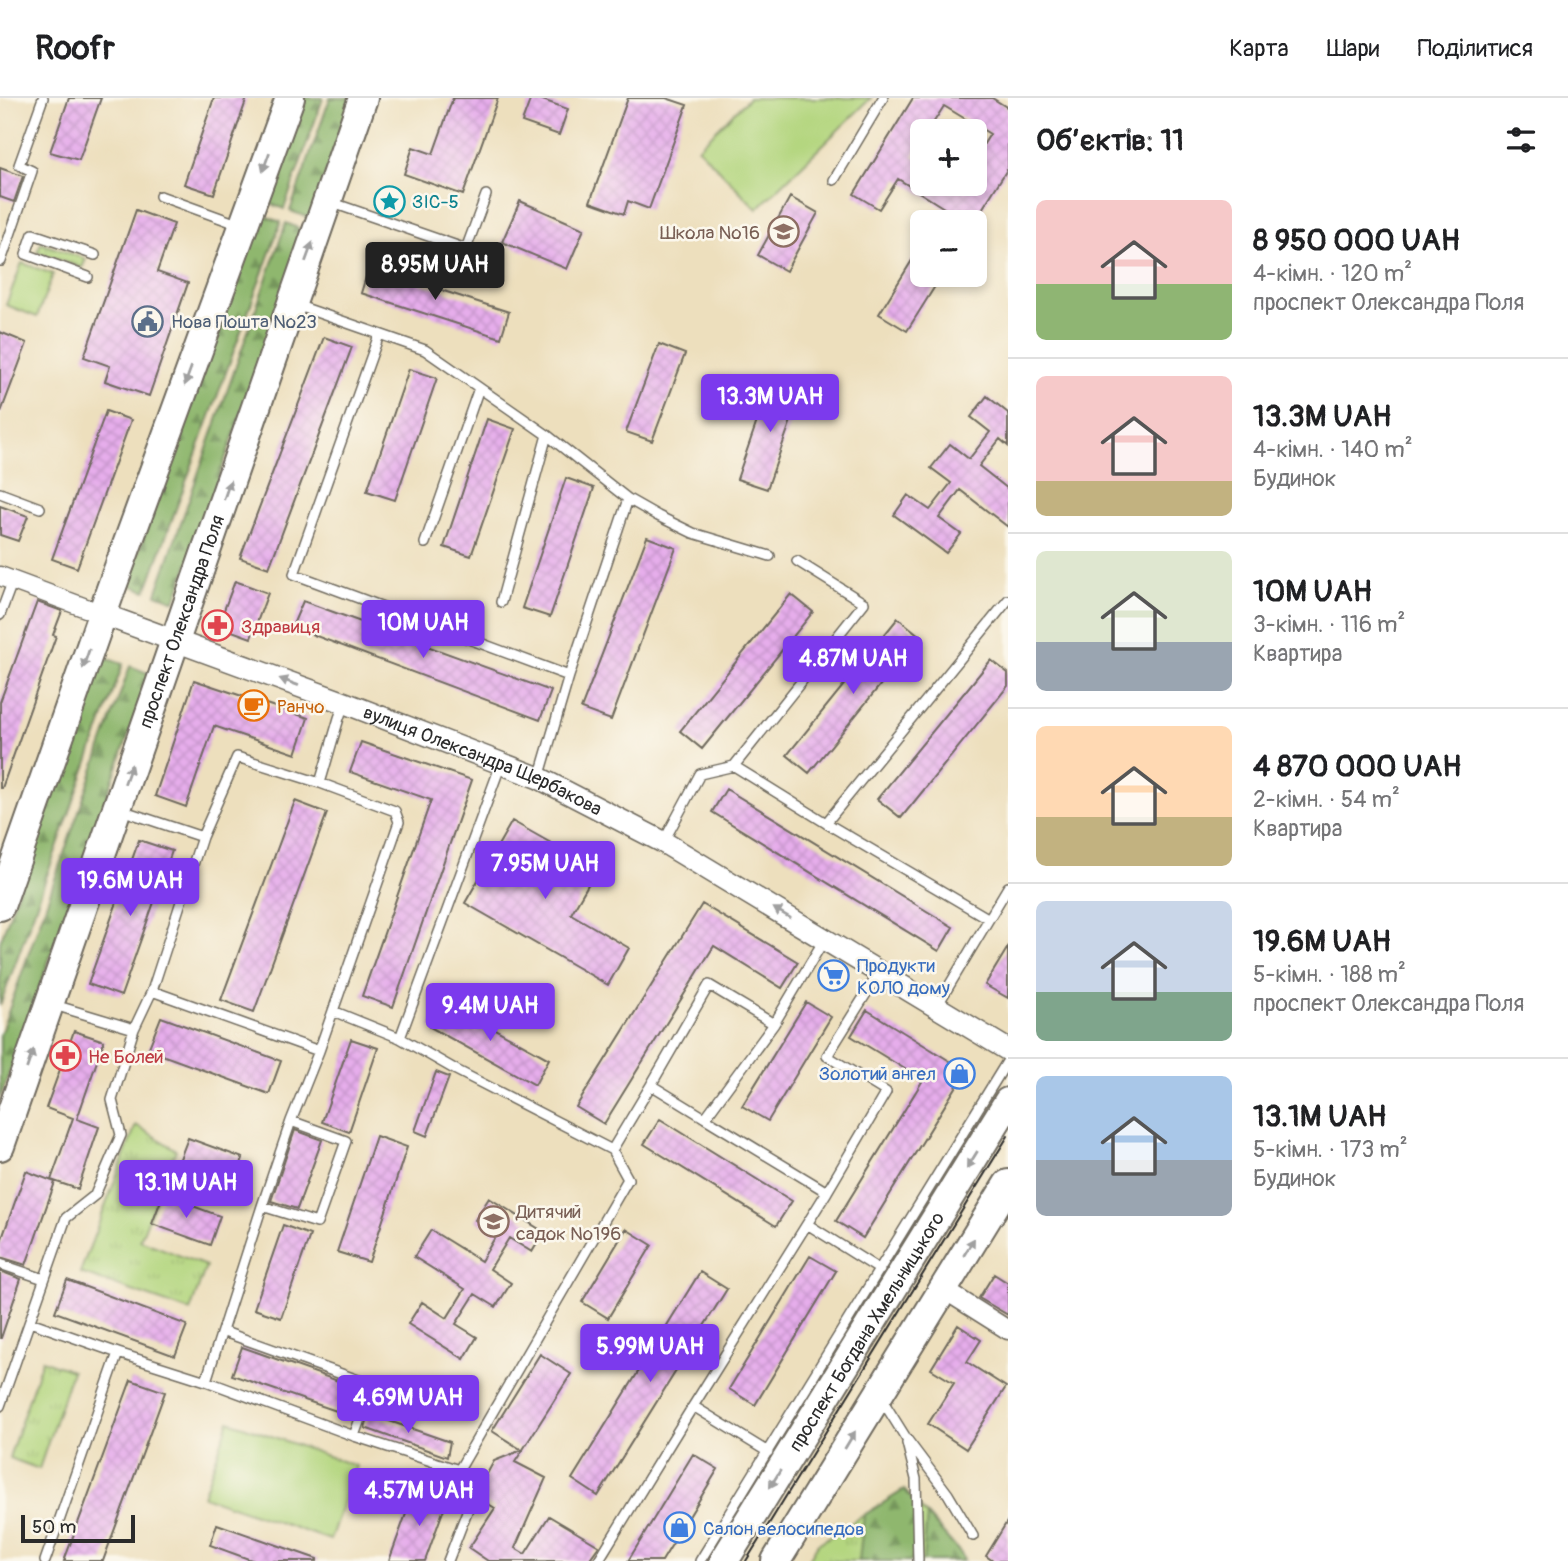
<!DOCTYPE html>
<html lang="uk">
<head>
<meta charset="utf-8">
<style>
	:root { --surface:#fff; --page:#f6f6f6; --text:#202124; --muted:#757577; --line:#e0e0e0; --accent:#7c3aed }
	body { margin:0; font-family:Pangolin,sans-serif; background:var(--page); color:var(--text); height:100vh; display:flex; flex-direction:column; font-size:26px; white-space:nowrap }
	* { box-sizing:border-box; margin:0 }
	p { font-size:23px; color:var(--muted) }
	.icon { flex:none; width:38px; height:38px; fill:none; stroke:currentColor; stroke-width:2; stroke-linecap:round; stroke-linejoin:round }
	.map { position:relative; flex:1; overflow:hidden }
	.side { display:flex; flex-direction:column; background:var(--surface); width:560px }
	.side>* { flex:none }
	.fabs { position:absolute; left:910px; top:21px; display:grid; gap:14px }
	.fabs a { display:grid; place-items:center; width:77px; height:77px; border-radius:10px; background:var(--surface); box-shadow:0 4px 10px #0003; font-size:35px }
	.scale { position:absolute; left:21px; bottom:18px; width:114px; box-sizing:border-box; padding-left:7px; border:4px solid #2b2b2b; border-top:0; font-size:19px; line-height:24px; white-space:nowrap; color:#2b2b2b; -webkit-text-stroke:5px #fbf7ec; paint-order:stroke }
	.price { position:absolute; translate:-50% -60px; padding:0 16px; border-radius:7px; background:var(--accent); color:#fff; font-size:23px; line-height:46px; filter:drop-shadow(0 2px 4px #0008) }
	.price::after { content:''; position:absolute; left:50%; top:42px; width:21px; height:16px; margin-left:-10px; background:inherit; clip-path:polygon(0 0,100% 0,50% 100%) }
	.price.current { background:#222; color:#fff }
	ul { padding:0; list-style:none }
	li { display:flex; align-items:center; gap:21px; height:175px; padding:0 28px }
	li+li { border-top:2px solid var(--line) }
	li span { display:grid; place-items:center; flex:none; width:196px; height:140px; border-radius:10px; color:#555 }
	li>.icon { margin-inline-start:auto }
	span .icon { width:84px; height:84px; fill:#fffc; stroke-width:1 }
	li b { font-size:30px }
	h2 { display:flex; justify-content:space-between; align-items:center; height:84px; padding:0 28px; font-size:30px }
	header { display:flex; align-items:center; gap:42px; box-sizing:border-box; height:98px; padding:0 35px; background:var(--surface); border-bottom:2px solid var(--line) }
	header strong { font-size:33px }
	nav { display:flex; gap:38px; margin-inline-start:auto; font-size:24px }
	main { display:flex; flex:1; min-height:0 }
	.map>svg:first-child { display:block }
	.grass { fill:url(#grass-tufts); stroke:#708055; stroke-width:2 }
	.forest { fill:url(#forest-firs); stroke:#5d714c; stroke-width:2 }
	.pitch { fill:#b4d67f; stroke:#708055; stroke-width:2 }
	.building { fill:url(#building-cross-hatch); fill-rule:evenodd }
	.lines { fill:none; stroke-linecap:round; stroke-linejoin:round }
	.service-casing { stroke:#6f6a5e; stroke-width:12 }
	.minor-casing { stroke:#6f6a5e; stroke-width:21 }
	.tertiary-casing { stroke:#6f6a5e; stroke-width:24 }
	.primary-casing { stroke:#6f6a5e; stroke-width:32 }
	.service { stroke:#fff; stroke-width:9 }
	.minor { stroke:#fff; stroke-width:18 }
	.tertiary { stroke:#fff; stroke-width:21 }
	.primary { stroke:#fff; stroke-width:28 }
	.tram { stroke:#2b2b2b; stroke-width:2 }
	.oneway { fill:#a0a0a0 }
	.labels { text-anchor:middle; stroke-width:5; stroke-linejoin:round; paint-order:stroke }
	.culture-label { font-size:19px; fill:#0d838f; stroke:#fbf7ec; text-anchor:start }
	.education-label { font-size:19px; fill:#785e54; stroke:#fbf7ec; text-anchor:end }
	.service-label { font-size:19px; fill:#4e5e75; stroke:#fbf7ec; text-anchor:start }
	.street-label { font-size:19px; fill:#2b2b2b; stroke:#fbf7ec }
	.health-label { font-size:19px; fill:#be3a42; stroke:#fbf7ec; text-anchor:start }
	.food-label { font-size:19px; fill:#c56008; stroke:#fbf7ec; text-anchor:start }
	.shop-label { font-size:19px; fill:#366cbe; stroke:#fbf7ec; text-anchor:start }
</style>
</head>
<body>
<header>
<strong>Roofr</strong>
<nav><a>Карта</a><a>Шари</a><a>Поділитися</a></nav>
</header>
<main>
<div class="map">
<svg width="1008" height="1463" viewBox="0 0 1008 1463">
	<defs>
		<pattern id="grass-tufts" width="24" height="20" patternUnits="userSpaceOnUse" patternTransform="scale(1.75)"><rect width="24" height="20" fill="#b4d67f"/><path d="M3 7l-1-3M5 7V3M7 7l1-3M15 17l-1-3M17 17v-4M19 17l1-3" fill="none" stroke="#9bb86e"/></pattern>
		<pattern id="forest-firs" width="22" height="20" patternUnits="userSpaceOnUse" patternTransform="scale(1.75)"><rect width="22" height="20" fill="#8fb76e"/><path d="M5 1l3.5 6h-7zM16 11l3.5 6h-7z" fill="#75955b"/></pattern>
		<pattern id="building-cross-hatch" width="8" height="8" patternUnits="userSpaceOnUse" patternTransform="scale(1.75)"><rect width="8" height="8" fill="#e6adeb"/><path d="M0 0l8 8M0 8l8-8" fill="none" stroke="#c595ca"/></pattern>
	</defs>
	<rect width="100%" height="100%" fill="#fbf7ec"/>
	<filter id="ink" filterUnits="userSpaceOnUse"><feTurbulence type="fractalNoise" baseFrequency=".0143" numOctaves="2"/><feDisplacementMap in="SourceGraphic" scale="14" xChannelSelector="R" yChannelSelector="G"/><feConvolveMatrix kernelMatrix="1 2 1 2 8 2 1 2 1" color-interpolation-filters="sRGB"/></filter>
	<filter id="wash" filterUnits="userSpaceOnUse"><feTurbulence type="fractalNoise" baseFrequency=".00686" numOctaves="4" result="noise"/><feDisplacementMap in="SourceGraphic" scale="28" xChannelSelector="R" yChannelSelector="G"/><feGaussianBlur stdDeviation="1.57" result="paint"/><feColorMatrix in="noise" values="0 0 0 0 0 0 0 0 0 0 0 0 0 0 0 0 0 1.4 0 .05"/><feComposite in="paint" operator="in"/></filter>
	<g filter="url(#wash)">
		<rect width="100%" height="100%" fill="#eddfbd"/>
		<path class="grass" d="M41,145l45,16 -4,9 -45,-16z
			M136,1027l40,25 -36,90 66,26 -16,45 -110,-38z
			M42,1262l30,11 -33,98 -30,-11z
			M904,1392l58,65 2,6h-156l10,-17z"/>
		<path class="forest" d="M301,0h22l-39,111 -19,-7z
			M330,0h22l-42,120 -20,-7z
			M260,116l21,8 -135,369 -19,-7z
			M286,125l20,8 -131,370 -19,-7z
			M102,559l21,7 -123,342v-64z
			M130,568l20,8 -150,425v-64z
			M904,1392l15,17 -5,54h-55l5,-46z
			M927,1417l35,40 2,6h-41z"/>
		<path class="pitch" d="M749,0h122l-114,111 -59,-61z
			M22,165l31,11 -16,43 -31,-12z
			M229,1323l127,45 -26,74 -127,-44z"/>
		<g id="blocks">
			<path class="building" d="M69,0h32l-22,62 -29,-8z
				M214,0h33l-33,96 -30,-10z
				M453,0h45l-35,97 -59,-21 9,-27 20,7z
				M531,0h6l31,11 -9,26 -37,-13z
				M628,0h38l21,7 -38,104 -21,-8 -4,13 -34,-12z
				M913,0h79l16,10v60l-34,54h-38l8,-14 -46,-29 -19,30 -25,-15zM944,8l46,28 -15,24v26h-53v-23l-9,-5 9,-15v-10h6z
				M0,70l23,8 -9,26 -14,-5z
				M790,99l28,16 -32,58 -28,-16z
				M520,103l64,28 -17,40 -65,-27z
				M136,112l38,14 -17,48 31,11 -39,113 -44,-15 5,-15 -26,-9z
				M922,146v31h20l-35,56 -28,-17z
				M369,169l140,45 -8,26 -140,-45z
				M0,234l27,11 -26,69h-1z
				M324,239l28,10 -83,221 -29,-10z
				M659,246l26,10 -33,87 -26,-9z
				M409,271l28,9 -42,122 -28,-9z
				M772,280l30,11 -35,100 -30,-10z
				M987,298l21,17v33l-8,-7 -21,27 29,23v38l-48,-37 -21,28 22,16 -15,19 -52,-38 14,-20 22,15 21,-27 -20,-15 19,-24 19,15 21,-27 -19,-15z
				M106,313l25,9 -54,148 -25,-9z
				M487,321l28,10 -44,127 -27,-9z
				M566,380l28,10 -44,129 -28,-9z
				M0,408l28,10 -10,25 -18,-6z
				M647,439l29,11 -65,172 -30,-11z
				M235,483l33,12 -17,45 -33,-12z
				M791,496l22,18 -111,137 -22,-18z
				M303,503l248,90 -11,29 -248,-93z
				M37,504l25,9 -9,24 3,1 -54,152h-2v-86z
				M898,520l22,18 -111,137 -22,-18z
				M991,562l17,13v13l-107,132 -24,-19z
				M194,582l114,38 -12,36 -82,-28 -28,81 -31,-11z
				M361,644l111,38 -79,227 -31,-11 69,-196 -81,-28z
				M726,691l227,138 -14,24 -227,-139z
				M295,703l32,12 -73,199 -33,-12z
				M512,723l85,48 -26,45 58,34 -21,37 -143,-82z
				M139,742l33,11 -51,145 -33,-12z
				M702,806l96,58 -16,26 -68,-42 -110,178 -28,-17z
				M1008,849v51l-23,-13z
				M444,903l105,58 -14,26 -105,-58z
				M806,904l25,15 -63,104 -26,-15z
				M867,912l99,61 -103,167 -27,-17 87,-141 -72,-44z
				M161,919l120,44 -12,33 -121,-44z
				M74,933l30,10 -27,78 22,8 -21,62 -27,-9 22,-62 -27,-10z
				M351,941l27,9 -29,84 -27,-10z
				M436,974l13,5 -22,59 -12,-5z
				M660,1021l132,82 -16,25 -132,-82z
				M295,1032l27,10 -25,69 -26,-8z
				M376,1038l31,11 -38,115 -32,-10z
				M188,1040l55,20 -10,27 -55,-21z
				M26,1073l29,11 -29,83 -26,-8v-13z
				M163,1097l57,21 -10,29 -58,-21z
				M489,1100l55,34 -12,20 -23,-14 -19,31 21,14 -15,24 -21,-13 -19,30 21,13 -13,22 -56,-35 14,-22 25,16 18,-29 -51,-32 17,-27 50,31 16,-27 -22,-14z
				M283,1127l27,10 -29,83 -27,-9z
				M626,1131l26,16 -44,73 -26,-16z
				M810,1158l26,15 -81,134 -26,-16z
				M0,1173l21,8 -20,59h-1z
				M700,1174l27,17 -129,207 -26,-17z
				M994,1176l14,9v32l-29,-17z
				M67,1182l120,45 -12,31 -120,-44z
				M958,1227l23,15 -14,22 39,25 -40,62 -38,-25 26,-41 -23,-14z
				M242,1249l116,41 -10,27 -116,-40z
				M540,1256l31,20 -56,88 31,16 -31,70 10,6 24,-38 50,30 -11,15h-100l-19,-13 26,-40 -18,-11 -1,-3 18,-33 28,-11 -30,-19z
				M131,1282l34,12 -62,169h-39z
				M369,1316l81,28 -3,15 -82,-29z
				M693,1356l25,15 -56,92h-34z
				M415,1391l32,11 -22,61h-36z
				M1008,1422v41h-15l-7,-5z
				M217,1426l100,35v2h-63l-44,-16z"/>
		</g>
	</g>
	<g filter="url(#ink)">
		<use href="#blocks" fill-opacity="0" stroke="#6f6a5e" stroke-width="2"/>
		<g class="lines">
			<defs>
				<path id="service" d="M834,82l49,-82
					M160,98l80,29
					M330,104l136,47 20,-54
					M1,163l31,-90 -13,-6 24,-67
					M88,179l-62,-23 7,-20 62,21
					M296,207l129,45 122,85 81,64 30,17 35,17 77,23
					M379,237l-85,239 275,102
					M0,395l40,15
					M425,445l54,-155
					M501,504l46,-167
					M0,517l13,-35
					M734,668l92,57 163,96
					M539,680l30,-102 59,-177
					M320,685l19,-65 5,-14
					M118,711l84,28 -50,154
					M826,725l182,-223
					M202,739l35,-80 83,26 75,28 4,11 -66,189
					M664,743l36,-67 34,-8 130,-163 -67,-42
					M51,906l83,25 18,-38 167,60 14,-40 67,27 56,32 156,80 39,-65 54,33 69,-94 50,-84
					M937,908l71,-119
					M400,940l101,-274
					M651,987l58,-100 65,39
					M705,1020l122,74 -20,32 73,46
					M827,1094l59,-100 -59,-36 52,-83
					M262,1108l55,17 29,-82 -55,-20
					M0,1166l44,15
					M30,1224l88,31
					M227,1235l145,52 -18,51
					M206,1283l148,55 105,34
					M881,1300l25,40 42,56 25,42
					M0,1308l66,-188 29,-23 26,-60 -9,-35 22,-71
					M693,1308l75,46
					M907,1345l9,36 2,82
					M45,1463l73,-208 88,28 56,-175 29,-85 28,-70
					M448,1463l23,-60 -12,-31 169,-291 -16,-29
					M598,1463l92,-150 117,-187
					M700,1463l308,-501"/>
				<path id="minor" d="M0,478l102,38
					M943,1191l65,41"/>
				<g id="tertiary">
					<path id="s1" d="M102,516l243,89 194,75 124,64 345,208"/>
				</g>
				<g id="primary">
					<path d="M0,808l111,-317 179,-491"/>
					<path id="s2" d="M0,1048c118,-350 243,-698 363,-1048"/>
					<path id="s3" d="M724,1463l284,-459"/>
					<path d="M776,1463l232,-377"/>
				</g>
			</defs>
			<use href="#service" class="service-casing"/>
			<use href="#minor" class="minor-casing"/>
			<use href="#tertiary" class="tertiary-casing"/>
			<use href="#primary" class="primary-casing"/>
			<use href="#service" class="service"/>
			<use href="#minor" class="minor"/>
			<use href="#tertiary" class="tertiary"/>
			<use href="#primary" class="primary"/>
			<path class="tram" d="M746,1463l262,-425"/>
		</g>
		<defs><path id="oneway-solid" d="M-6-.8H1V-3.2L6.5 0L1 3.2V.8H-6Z" transform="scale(1.75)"/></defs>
		<g class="oneway">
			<use href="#oneway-solid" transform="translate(266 64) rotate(110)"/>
			<use href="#oneway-solid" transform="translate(309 154) rotate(-70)"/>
			<use href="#oneway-solid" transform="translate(188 278) rotate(110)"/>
			<use href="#oneway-solid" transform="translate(227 392) rotate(-71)"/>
			<use href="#oneway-solid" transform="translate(86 561) rotate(109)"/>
			<use href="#oneway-solid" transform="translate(289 584) rotate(-160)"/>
			<use href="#oneway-solid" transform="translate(128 676) rotate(-70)"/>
			<use href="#oneway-solid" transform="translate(782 815) rotate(-149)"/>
			<use href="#oneway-solid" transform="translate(30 961) rotate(-71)"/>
			<use href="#oneway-solid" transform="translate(972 1062) rotate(122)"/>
			<use href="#oneway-solid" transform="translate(969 1149) rotate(-58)"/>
			<use href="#oneway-solid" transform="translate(850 1342) rotate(-59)"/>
			<use href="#oneway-solid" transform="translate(775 1381) rotate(122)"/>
		</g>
	</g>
	<defs>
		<symbol id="sight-ring" viewBox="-11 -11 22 22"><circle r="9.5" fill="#fbf7ec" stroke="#0f9aa8" stroke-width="1.5"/><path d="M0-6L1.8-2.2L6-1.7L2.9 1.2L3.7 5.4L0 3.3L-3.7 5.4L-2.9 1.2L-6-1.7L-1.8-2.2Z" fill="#0f9aa8"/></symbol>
		<symbol id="school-ring" viewBox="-11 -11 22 22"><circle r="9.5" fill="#fbf7ec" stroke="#8d6e63" stroke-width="1.5"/><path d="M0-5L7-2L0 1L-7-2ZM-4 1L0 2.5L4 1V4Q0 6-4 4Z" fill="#8d6e63"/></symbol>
		<symbol id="civic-ring" viewBox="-11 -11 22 22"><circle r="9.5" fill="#fbf7ec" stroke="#5c6f8a" stroke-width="1.5"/><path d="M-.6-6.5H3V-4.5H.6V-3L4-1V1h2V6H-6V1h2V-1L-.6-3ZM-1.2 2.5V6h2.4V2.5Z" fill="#5c6f8a"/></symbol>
		<symbol id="pharmacy-ring" viewBox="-11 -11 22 22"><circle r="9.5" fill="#fbf7ec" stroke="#e0444e" stroke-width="1.5"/><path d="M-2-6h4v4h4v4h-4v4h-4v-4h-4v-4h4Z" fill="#e0444e"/></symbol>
		<symbol id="cafe-ring" viewBox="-11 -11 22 22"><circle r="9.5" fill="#fbf7ec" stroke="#e8710a" stroke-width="1.5"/><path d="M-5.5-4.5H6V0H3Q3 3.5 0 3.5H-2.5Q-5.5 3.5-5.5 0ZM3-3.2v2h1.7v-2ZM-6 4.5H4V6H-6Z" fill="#e8710a"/></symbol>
		<symbol id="supermarket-ring" viewBox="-11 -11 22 22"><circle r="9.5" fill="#fbf7ec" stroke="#3f7fe0" stroke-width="1.5"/><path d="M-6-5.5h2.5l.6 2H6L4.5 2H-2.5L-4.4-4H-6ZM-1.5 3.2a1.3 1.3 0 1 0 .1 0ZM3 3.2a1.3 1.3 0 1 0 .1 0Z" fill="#3f7fe0"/></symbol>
		<symbol id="shop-ring" viewBox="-11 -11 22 22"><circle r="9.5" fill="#fbf7ec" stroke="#3f7fe0" stroke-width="1.5"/><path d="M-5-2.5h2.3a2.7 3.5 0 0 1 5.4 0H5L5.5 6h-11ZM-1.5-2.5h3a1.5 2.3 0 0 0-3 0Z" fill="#3f7fe0"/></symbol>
	</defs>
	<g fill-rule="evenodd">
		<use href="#sight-ring" x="372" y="86" width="35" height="35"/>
		<use href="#school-ring" x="766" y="116" width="35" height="35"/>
		<use href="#civic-ring" x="130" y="206" width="35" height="35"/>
		<use href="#pharmacy-ring" x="200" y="510" width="35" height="35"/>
		<use href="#cafe-ring" x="236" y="590" width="35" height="35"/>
		<use href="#supermarket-ring" x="816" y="860" width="35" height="35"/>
		<use href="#pharmacy-ring" x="48" y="940" width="35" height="35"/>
		<use href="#shop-ring" x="942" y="958" width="35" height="35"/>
		<use href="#school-ring" x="476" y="1106" width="35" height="35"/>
		<use href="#shop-ring" x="662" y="1412" width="35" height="35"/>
	</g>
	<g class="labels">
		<g class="culture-label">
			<text x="412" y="110">ЗІС-5</text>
		</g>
		<g class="education-label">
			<text x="760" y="141">Школа №16</text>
			<text x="516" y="1120" text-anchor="start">Дитячий<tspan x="516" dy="22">садок №196</tspan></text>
		</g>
		<g class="service-label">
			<text x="171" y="230">Нова Пошта №23</text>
		</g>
		<g class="street-label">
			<text dy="7" stroke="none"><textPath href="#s2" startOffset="555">проспект Олександра Поля</textPath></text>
			<text dy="7" stroke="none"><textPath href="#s1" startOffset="408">вулиця Олександра Щербакова</textPath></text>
			<text dy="7" stroke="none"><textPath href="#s3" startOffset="270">проспект Богдана Хмельницького</textPath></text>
		</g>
		<g class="health-label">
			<text x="241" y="535">Здравиця</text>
			<text x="88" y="965">Не Болей</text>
		</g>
		<g class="food-label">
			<text x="277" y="615">Ранчо</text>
		</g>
		<g class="shop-label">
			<text x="857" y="874">Продукти<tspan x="857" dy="22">КОЛО дому</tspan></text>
			<text x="936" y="982" text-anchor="end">Золотий ангел</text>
			<text x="703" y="1437">Салон велосипедов</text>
		</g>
	</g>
</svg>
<div class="fabs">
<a>+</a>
<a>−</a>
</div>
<div class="scale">50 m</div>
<b class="price current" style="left:435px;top:204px">8.95M UAH</b>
<b class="price" style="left:770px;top:336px">13.3M UAH</b>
<b class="price" style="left:423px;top:562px">10M UAH</b>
<b class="price" style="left:853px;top:598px">4.87M UAH</b>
<b class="price" style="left:545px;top:803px">7.95M UAH</b>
<b class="price" style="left:130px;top:820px">19.6M UAH</b>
<b class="price" style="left:490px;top:945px">9.4M UAH</b>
<b class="price" style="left:186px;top:1122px">13.1M UAH</b>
<b class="price" style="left:650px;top:1286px">5.99M UAH</b>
<b class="price" style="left:408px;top:1337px">4.69M UAH</b>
<b class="price" style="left:419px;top:1430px">4.57M UAH</b>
</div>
<section class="side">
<h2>Об’єктів: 11<svg class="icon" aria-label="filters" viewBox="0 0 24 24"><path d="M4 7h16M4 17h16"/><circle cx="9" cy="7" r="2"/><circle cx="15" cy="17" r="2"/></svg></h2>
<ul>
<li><span style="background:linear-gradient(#f6c9c9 60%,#8fb573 0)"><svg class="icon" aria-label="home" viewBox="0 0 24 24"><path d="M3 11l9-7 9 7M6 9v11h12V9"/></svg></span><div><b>8 950 000 UAH</b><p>4-кімн. · 120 m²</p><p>проспект Олександра Поля</p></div></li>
<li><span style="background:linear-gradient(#f6c9c9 75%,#c2b280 0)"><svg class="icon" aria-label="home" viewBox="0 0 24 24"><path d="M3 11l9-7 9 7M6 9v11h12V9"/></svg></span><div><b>13.3M UAH</b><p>4-кімн. · 140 m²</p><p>Будинок</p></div></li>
<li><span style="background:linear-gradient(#dfe7d0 65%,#9aa5b1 0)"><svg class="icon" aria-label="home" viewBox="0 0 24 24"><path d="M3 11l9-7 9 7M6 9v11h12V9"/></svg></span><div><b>10M UAH</b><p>3-кімн. · 116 m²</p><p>Квартира</p></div></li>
<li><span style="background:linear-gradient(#ffd9b3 65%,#c2b280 0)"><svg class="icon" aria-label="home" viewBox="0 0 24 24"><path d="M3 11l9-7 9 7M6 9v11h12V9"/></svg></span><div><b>4 870 000 UAH</b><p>2-кімн. · 54 m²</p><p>Квартира</p></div></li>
<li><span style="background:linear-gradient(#c9d6e8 65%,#7fa58c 0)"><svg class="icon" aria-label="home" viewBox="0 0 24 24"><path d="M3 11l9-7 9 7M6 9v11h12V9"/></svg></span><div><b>19.6M UAH</b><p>5-кімн. · 188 m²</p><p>проспект Олександра Поля</p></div></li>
<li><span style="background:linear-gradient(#a9c7e8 60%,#9aa5b1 0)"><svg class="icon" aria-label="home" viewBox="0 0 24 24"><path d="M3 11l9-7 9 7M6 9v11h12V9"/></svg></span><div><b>13.1M UAH</b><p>5-кімн. · 173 m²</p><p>Будинок</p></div></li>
</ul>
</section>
</main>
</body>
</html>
